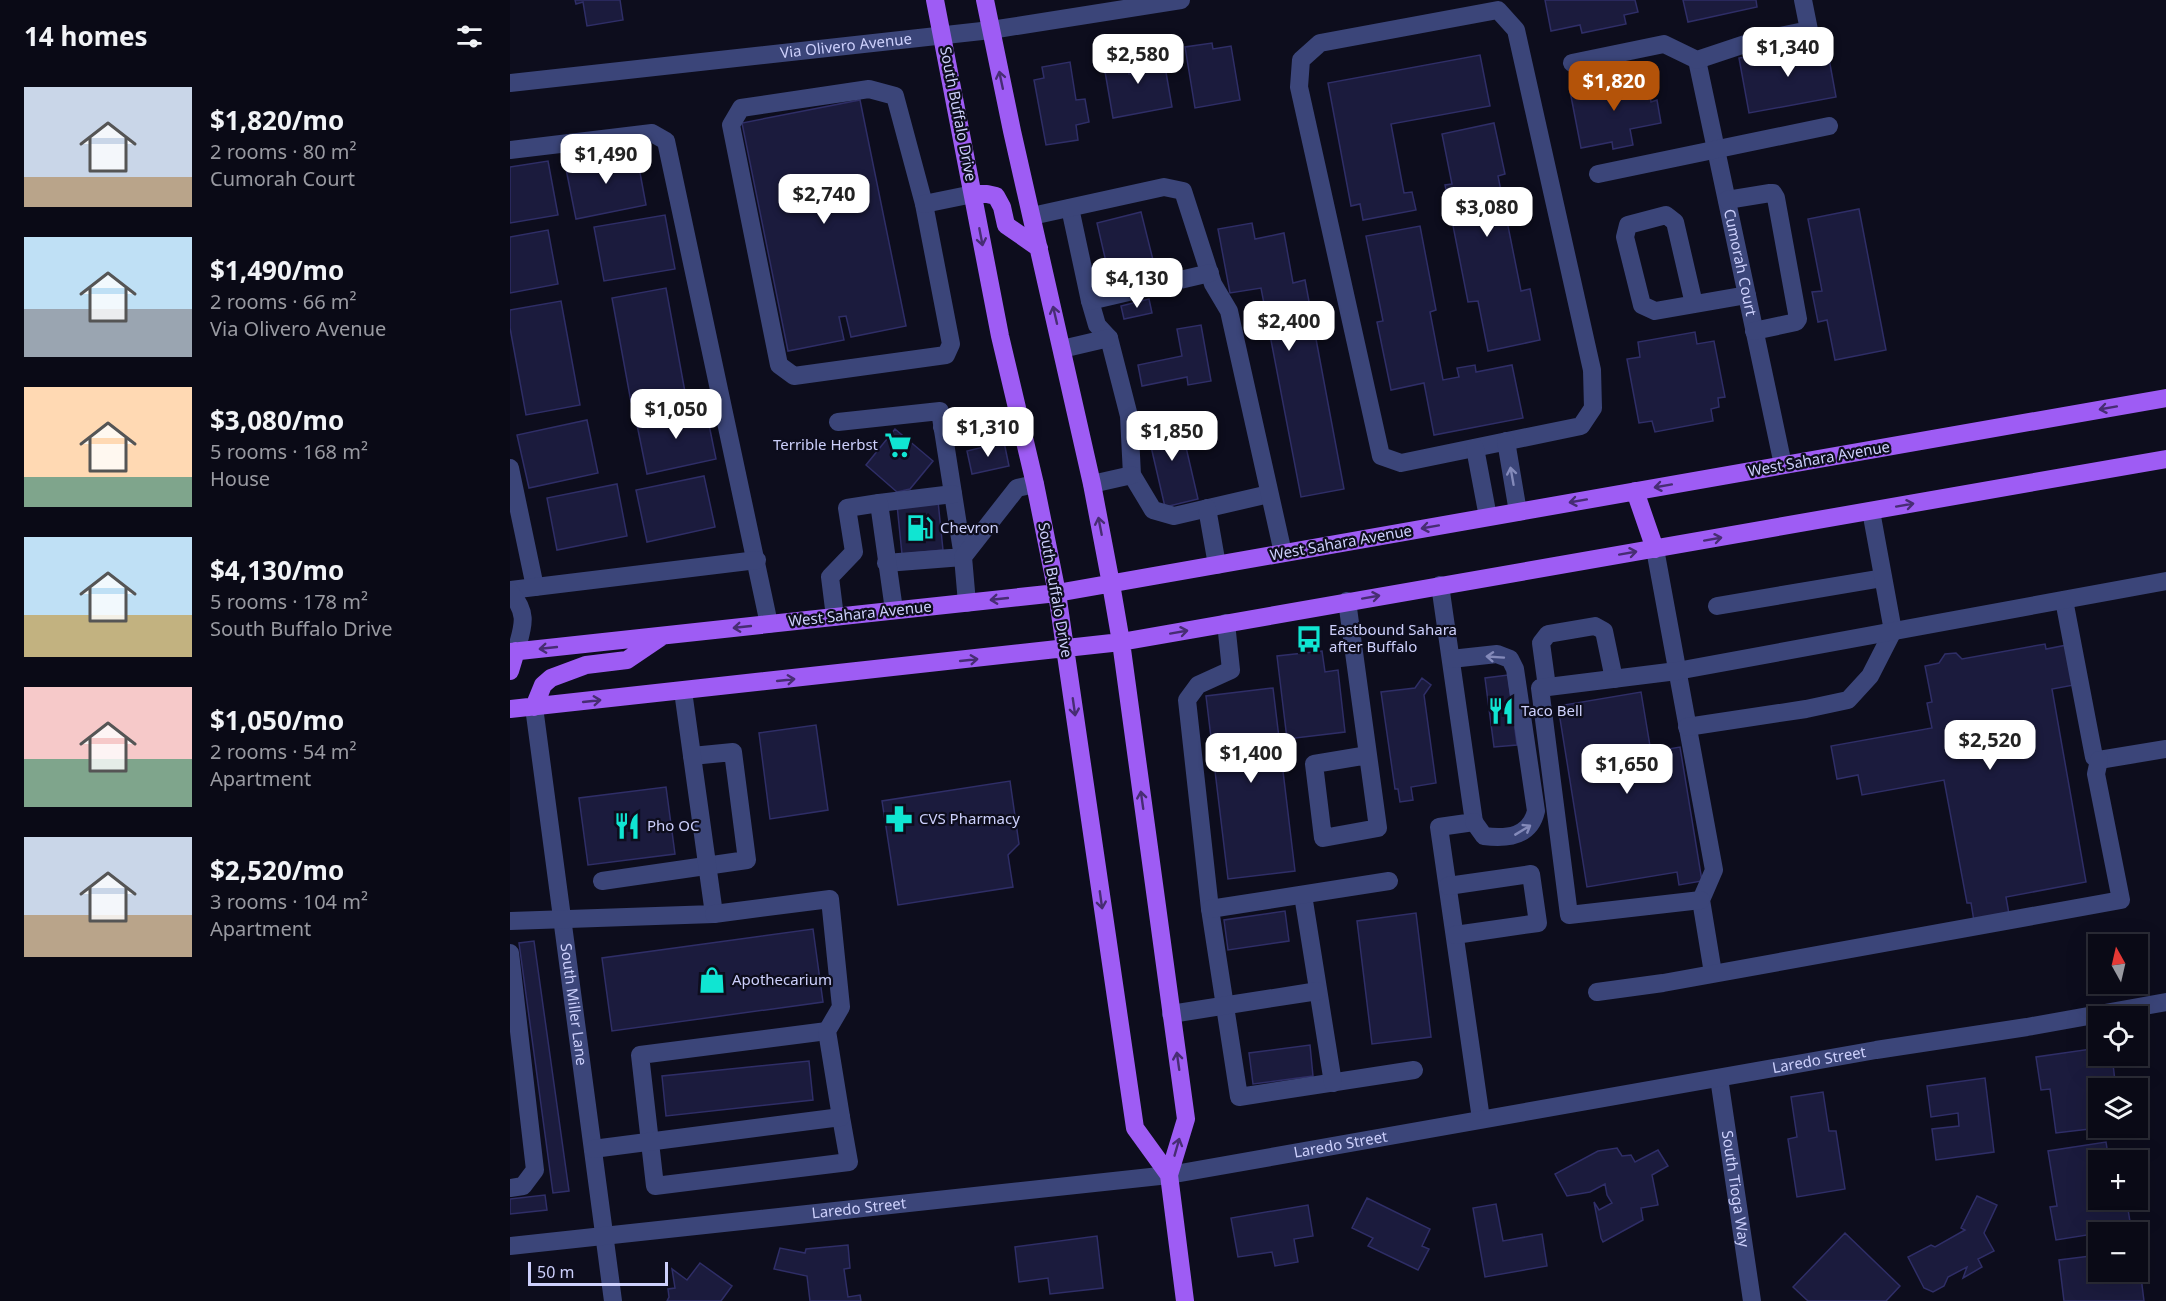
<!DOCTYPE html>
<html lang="en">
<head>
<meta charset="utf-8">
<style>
	:root { --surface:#0a0a16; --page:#13131f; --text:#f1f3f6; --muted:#999aa1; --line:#2a2b35; --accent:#b45309 }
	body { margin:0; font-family:"Noto Sans",sans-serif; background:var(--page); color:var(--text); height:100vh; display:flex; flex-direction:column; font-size:22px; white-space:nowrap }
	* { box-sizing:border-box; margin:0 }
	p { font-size:20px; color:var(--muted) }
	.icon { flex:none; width:33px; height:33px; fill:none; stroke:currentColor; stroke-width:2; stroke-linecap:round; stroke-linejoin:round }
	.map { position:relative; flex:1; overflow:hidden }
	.drawer { display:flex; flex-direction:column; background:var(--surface); width:510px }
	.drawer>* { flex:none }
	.needle { width:39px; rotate:352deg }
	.fabs { position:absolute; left:1578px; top:934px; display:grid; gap:12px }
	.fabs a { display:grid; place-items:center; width:60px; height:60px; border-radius:0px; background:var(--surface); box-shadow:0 6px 24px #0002,0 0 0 2px var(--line); font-size:30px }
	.scale { position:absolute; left:18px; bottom:15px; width:140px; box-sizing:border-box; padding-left:6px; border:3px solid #cdd0fc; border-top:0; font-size:16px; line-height:21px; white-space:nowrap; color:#cdd0fc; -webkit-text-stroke:4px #0d0d1d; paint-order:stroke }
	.price { position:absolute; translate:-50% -51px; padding:0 14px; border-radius:12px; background:#fff; color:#222; font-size:20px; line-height:39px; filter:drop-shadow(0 2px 3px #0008) }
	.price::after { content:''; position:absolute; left:50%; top:36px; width:18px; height:14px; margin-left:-9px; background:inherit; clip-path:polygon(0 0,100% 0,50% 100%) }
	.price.selected { background:var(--accent); color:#fff }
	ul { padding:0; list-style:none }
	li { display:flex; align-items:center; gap:18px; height:150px; padding:0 24px }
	li span { display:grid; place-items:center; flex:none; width:168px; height:120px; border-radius:0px; color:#555 }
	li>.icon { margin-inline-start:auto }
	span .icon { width:72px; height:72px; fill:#fffc; stroke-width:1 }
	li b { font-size:26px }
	h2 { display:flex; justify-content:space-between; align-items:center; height:72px; padding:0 24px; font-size:26px }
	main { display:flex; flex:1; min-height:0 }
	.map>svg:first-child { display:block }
	.building { fill:#1b1b3d; stroke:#2f2e67; stroke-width:1.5 }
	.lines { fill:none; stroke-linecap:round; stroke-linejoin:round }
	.minor { stroke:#3b4579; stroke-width:18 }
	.major { stroke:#9e5cf4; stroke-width:18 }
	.oneway { stroke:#472d73 }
	.oneway2 { stroke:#848aba }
	.labels { text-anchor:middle; stroke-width:4.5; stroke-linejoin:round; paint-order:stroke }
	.street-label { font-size:15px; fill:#cdd0fc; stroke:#0d0d1d }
	.poi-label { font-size:15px; fill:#cdd0fc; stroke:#0d0d1d; text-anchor:start }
</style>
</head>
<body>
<main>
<section class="drawer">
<h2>14 homes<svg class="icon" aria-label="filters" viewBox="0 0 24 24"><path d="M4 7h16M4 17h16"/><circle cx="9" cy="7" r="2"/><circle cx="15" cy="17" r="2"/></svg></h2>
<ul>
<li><span style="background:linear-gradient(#c9d6e8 75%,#b9a48a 0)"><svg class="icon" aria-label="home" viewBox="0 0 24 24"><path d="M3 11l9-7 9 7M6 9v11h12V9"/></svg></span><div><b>$1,820/mo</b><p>2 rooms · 80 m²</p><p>Cumorah Court</p></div></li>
<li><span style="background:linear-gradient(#bfe0f5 60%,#9aa5b1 0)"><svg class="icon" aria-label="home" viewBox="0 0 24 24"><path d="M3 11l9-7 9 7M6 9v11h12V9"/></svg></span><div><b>$1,490/mo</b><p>2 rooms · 66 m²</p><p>Via Olivero Avenue</p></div></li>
<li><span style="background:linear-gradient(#ffd9b3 75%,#7fa58c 0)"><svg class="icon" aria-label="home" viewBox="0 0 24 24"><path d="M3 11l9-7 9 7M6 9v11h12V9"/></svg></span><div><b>$3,080/mo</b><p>5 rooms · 168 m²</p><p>House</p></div></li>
<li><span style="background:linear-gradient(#bfe0f5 65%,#c2b280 0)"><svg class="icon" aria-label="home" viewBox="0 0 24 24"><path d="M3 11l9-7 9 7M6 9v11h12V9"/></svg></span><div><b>$4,130/mo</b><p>5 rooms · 178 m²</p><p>South Buffalo Drive</p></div></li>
<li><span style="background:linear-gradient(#f6c9c9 60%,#7fa58c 0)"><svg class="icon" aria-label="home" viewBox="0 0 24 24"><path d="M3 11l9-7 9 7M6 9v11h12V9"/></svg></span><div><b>$1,050/mo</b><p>2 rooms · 54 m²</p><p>Apartment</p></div></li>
<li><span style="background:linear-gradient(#c9d6e8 65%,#b9a48a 0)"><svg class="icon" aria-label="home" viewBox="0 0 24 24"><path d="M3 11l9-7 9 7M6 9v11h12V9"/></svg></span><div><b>$2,520/mo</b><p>3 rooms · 104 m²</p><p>Apartment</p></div></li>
</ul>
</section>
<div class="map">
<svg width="1656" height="1301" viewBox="0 0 1656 1301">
	<rect width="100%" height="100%" fill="#0d0d1d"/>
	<path class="building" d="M65,0h45l3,20 -36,6 -4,-24 -7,2z
		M1035,0h90l3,12 -14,3 2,9 -44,9 -2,-8 -29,6z
		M1173,0h73l1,7 -69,15z
		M1316,42l10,55 -87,16 -10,-55z
		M702,43l1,6 18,-3 9,54 -45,8 -10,-61z
		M652,49l10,58 -59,11 -10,-58 23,-4 3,18 9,-2 -3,-18z
		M970,55l10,51 -99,18 13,69 8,-1 4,18 -53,10 -3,-16 -9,2 -23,-123z
		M560,62l6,38 9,-1 4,23 -13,3 2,15 -32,5 -12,-65 10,-2 -2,-11z
		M1137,77l4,25 6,-2 4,23 -31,6 3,16 -20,4 -1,-7 -31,6 -11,-57z
		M350,100l46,226 -55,11 -5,-21 -7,1 5,23 -56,11 -46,-228z
		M984,123l11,51 -7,2 23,115 9,-2 10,51 -52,11 -10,-50 -10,1 -23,-117 7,-1 -10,-50z
		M126,151l10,54 -70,14 -11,-55z
		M38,161l10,54 -48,8v-56z
		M1349,209l27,141 -51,10 -8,-40 -9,2 -6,-30 10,-1 -14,-72z
		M631,212l13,52 -45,11 -12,-52z
		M155,215l10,54 -71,12 -10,-54z
		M742,223l3,16 29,-6 9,50 12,-3 39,209 -43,8 -40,-209 -31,5 -12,-64z
		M910,226l16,84 -6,2 13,68 16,-3 -2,-9 18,-3 1,7 36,-7 11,53 -89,17 -10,-52 -33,7 -14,-68 6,-1 -17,-85z
		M38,230l10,54 -48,9v-56z
		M156,288l19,104 -54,10 -19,-104z
		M639,299l3,14 -28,6 -3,-13z
		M51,301l19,104 -54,10 -16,-87v-18z
		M691,325l10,56 -23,4 -1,-8 -45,9 -4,-21 44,-9 -5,-27z
		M1185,332l2,12 17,-3 11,56 -7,1 1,9 -8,2 2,12 -58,11 -3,-11 -13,2 -12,-64 13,-2 -2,-15z
		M195,405l11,54 -69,15 -11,-54z
		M669,417l19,82 -33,8 -19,-82z
		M77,420l11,53 -69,15 -12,-53z
		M385,429l38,32 -23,28 -13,3 -31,-27z
		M494,442l5,24 -37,8 -5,-23z
		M194,476l11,51 -68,15 -11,-52z
		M107,484l10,52 -70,14 -10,-52z
		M428,501l5,49 -41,4 -5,-49z
		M1535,644l1,5 21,-4 7,40 -22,4 34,193 -80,15 3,17 -35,7 -3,-18h-4l-23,-123 -82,15 -4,-20 -21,4 -6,-33 101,-18 -5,-25 5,-1 -7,-36 14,-3 6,-9 11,-1 6,6z
		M812,651l3,21 13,-2 7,62 -58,7 -10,-83z
		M998,675l9,70 -23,2 -9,-69z
		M912,678l9,7 -7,10 12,88 -25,4 2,13 -13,2 -2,-13h-3l-14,-97 34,-4z
		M763,688l22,183 -67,8 -22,-183z
		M1131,692l10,60 29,-5 22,134 -23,4 -2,-13 -90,15 -29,-181z
		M306,725l12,85 -58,9 -11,-86z
		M500,781l9,63 -11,11 5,32 -115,18 -16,-104z
		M156,787l9,67 -87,11 -9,-67z
		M775,911l4,30 -61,9 -4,-30z
		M906,913l15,124 -59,7 -15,-123z
		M303,929l10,73 -211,29 -10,-73z
		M24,941l35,250 -16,2 -34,-250z
		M800,1045l3,31 -60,8 -4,-31z
		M1588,1048v8h14l3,25 -17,3v44l-42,5 -6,-44 -9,1 -5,-33z
		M299,1061l4,39 -147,16 -4,-40z
		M1475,1078l9,74 -58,8 -4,-31 27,-3 -1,-13 -27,4 -4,-31z
		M1313,1092l6,39h7l9,58 -48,8 -9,-58 9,-2 -6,-40z
		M1596,1142l3,19h-11v39h10l1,6 18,-3 4,25 -75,12 -6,-33 7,-1 -9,-55z
		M1107,1148l5,8 9,-1 4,7 23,-12 10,16 -16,9 6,30 -17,3 2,12 -40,22 -2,-4 -7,-36 5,8 13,-7 -5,-8 -2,-11 -15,8 -23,4 -12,-22 43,-23z
		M35,1195l2,15 -37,4v-15z
		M1467,1196l20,9 -13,28 10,18 -16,8 4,8 -19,11 4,-11 -19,10 -4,9 -11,6 -9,-4 -16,-31 23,-12 4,2 30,-17 -4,-2z
		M857,1198l63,31 -8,17 7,3 -11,21 -50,-24 5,-8 -21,-10z
		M986,1204l7,37 39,-7 5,32 -62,11 -12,-69z
		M798,1205l5,31 -19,3 4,23 -23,4 -3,-14 -34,5 -7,-39z
		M1335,1233l55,53 -14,15h-78l-15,-14z
		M587,1236l6,52 -53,6 -2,-16 -29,4 -4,-35z
		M338,1245l2,23 -6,1 4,28 12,-2 1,6h-51l-3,-25 -33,-7 6,-21 25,5 1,-4z
		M1588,1255v17h33l1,6 9,-1 3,24h-80l-5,-41z
		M190,1263l32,23 -11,15h-54l2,-4 -1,-8 7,-1 -3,-19 15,11z"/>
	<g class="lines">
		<g class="minor">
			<path d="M988,10l18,20 76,340 1,38 -12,18 -180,37 -20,-7 -82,-369 2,-27 19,-17z"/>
			<path id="s1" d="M1187,60l86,405"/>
			<path d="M1062,63l92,-19 33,16 54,-18 58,-12 -6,-30"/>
			<path id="s2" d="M0,83l481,-53 190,-30"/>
			<path d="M359,89l26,7 29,108 27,140 -5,11 -152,21 -15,-11 -48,-240 10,-17z"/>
			<path d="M0,150l142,-17 14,8 103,483"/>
			<path d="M1088,174l231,-48"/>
			<path d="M1217,200l43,-7h3l3,5 22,121 -2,3 -42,9"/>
			<path d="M414,204l49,-10"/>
			<path d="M560,208l20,93 7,24 12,13 20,78 3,59 21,35 21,6 95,-22"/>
			<path d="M522,216l132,-29 19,4 30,93 16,27 54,242"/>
			<path d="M580,301l120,-28"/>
			<path d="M1184,304l-19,-82 -9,-7 -38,10 -3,12 17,68 13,6 92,-16"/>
			<path d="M552,349l47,-11"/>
			<path d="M328,422l102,-11 23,146 -77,6"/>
			<path d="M432,427l77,-13"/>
			<path d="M996,441l12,71"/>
			<path d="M965,448l13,69"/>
			<path d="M0,468l25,119"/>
			<path d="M582,484l40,-9"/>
			<path d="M369,503l74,-9"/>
			<path d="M697,508l10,57"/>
			<path d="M1145,549l59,321 -13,30 12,73"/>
			<path d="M930,585l34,237 -35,5 42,292"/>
			<path d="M0,590l247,-30"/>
			<path d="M0,592c19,22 13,34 6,59"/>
			<path d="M1554,600l30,157 5,3 67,-11"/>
			<path d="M837,601l31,227 -55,10 -9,-74 54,-9"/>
			<path d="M457,603l-4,-46 54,-69 18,-4"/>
			<path d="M1207,606l166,-28"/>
			<path d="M325,617l-5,-40 24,-25 -7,-44 32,-5 15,107"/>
			<path d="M716,623l5,47 -33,15 -11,15 23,209 29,188 175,-27"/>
			<path d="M941,659l46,-5 13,5 5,10 21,142c-6,26 -29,28 -52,25l-10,-14"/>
			<path d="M1037,687l-6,-44 7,-9 47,-8 9,5 10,48"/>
			<path id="s3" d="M24,707l79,594"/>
			<path d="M1177,727l119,-18 42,-9 22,-24 23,-45 -22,-120"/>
			<path d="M92,881l145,-21 -14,-108 -41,4"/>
			<path d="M938,886l83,-12 7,49 -83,12"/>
			<path d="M793,895l30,188"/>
			<path d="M1191,900l-132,15 -29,-227 137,-17 489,-90"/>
			<path d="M700,909l179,-28"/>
			<path d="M0,921l204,-7 -31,-223"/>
			<path d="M0,953l25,217 -12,16 -13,2"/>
			<path d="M1087,992l66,-9 458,-83 -25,-126 3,-14"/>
			<path d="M661,1014l147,-23"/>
			<path d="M317,1031l-187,24 15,131 194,-24 -8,-45"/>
			<path id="s4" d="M1209,1078l33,223"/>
			<path d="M83,1149l248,-32 -14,-86 14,-24 -11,-108 -116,15"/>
			<path id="s5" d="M0,1246l659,-71 707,-125 151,-23 139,-25"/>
		</g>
		<path class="major" d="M425,0l65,336 35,148 22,109 78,535 34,47
			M475,0l27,131 80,353 19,100 10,58 65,477 -17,56 16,126
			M463,194h14l9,2 6,11 4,18 33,23
			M1125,491l20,58
			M0,652l547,-59 1109,-195
			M0,671l6,-20
			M24,707l9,-22 8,-7 35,-13 41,-5 34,-23
			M0,709l611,-67 1045,-183"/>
	</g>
	<defs><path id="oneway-shaft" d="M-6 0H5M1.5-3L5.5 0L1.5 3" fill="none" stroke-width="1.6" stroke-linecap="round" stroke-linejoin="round" transform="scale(1.5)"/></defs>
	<g class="oneway">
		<use href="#oneway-shaft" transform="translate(491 80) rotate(-102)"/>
		<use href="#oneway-shaft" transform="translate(471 237) rotate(79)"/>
		<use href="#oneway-shaft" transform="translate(545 315) rotate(-103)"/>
		<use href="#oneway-shaft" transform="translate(1598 408) rotate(170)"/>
		<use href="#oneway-shaft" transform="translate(1153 486) rotate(170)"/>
		<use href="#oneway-shaft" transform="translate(1068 501) rotate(170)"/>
		<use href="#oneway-shaft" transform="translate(1395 505) rotate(-10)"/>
		<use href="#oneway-shaft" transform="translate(590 526) rotate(-101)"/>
		<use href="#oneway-shaft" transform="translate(920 527) rotate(170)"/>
		<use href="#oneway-shaft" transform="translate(1203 539) rotate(-10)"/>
		<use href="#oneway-shaft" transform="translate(1118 553) rotate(-10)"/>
		<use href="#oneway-shaft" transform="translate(861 597) rotate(-10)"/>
		<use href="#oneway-shaft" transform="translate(489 599) rotate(174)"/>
		<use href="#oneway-shaft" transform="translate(232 627) rotate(174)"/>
		<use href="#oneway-shaft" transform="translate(669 632) rotate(-10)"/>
		<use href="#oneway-shaft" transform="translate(38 648) rotate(174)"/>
		<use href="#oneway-shaft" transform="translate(459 660) rotate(-6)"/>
		<use href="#oneway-shaft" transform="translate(276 680) rotate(-6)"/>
		<use href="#oneway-shaft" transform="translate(82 701) rotate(-6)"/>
		<use href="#oneway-shaft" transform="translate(564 707) rotate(82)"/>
		<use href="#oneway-shaft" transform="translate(632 800) rotate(-98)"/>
		<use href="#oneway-shaft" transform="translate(591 900) rotate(82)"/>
		<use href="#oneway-shaft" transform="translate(668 1061) rotate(-98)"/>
		<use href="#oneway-shaft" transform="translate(667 1147) rotate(-74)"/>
	</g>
	<g class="oneway2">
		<use href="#oneway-shaft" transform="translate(1002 476) rotate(-100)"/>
		<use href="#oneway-shaft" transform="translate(985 657) rotate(-176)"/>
		<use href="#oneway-shaft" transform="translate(1013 830) rotate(-31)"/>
	</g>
	<defs>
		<symbol id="supermarket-bare" viewBox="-9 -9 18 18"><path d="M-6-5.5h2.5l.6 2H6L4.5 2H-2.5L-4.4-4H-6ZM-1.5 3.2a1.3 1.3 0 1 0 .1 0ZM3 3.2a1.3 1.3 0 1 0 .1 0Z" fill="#10e5d2" stroke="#0d0d1d" stroke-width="2.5" paint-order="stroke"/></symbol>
		<symbol id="fuel-bare" viewBox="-9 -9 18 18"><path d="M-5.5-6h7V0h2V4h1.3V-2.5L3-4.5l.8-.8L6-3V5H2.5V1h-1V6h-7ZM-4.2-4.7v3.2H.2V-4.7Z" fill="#10e5d2" stroke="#0d0d1d" stroke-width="2.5" paint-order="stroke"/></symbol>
		<symbol id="bus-bare" viewBox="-9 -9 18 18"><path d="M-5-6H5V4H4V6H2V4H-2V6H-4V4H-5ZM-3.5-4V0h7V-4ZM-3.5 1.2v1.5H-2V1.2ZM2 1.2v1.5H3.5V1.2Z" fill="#10e5d2" stroke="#0d0d1d" stroke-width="2.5" paint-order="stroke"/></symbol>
		<symbol id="restaurant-bare" viewBox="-9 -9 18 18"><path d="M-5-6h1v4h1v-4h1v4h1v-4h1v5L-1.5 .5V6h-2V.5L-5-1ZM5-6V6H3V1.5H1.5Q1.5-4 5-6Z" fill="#10e5d2" stroke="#0d0d1d" stroke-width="2.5" paint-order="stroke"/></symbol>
		<symbol id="pharmacy-bare" viewBox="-9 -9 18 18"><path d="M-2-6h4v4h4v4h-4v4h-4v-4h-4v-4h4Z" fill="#10e5d2" stroke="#0d0d1d" stroke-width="2.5" paint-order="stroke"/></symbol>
		<symbol id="shop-bare" viewBox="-9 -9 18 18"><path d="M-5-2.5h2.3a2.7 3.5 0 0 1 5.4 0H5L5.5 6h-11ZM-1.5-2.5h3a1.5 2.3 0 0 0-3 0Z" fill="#10e5d2" stroke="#0d0d1d" stroke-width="2.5" paint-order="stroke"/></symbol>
	</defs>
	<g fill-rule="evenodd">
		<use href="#supermarket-bare" x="369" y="426" width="38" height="38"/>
		<use href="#fuel-bare" x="391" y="509" width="38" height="38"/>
		<use href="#bus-bare" x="780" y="620" width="38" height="38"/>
		<use href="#restaurant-bare" x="972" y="692" width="38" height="38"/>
		<use href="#pharmacy-bare" x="370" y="800" width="38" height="38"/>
		<use href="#restaurant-bare" x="98" y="807" width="38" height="38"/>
		<use href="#shop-bare" x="183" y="961" width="38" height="38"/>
	</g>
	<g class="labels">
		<g class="street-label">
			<text dy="5" stroke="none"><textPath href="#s2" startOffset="338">Via Olivero Avenue</textPath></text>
			<text transform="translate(448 114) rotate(79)" y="5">South Buffalo Drive</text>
			<text dy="5" stroke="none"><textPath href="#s1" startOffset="207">Cumorah Court</textPath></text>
			<text transform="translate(1309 459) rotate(-10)" y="5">West Sahara Avenue</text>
			<text transform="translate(831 543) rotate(-10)" y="5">West Sahara Avenue</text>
			<text transform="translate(545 590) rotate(80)" y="5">South Buffalo Drive</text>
			<text transform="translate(350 614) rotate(-6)" y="5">West Sahara Avenue</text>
			<text dy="5" stroke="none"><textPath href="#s3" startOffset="300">South Miller Lane</textPath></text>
			<text dy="5" stroke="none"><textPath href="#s5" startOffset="1323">Laredo Street</textPath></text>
			<text dy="5" stroke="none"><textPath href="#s5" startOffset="837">Laredo Street</textPath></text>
			<text dy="5" stroke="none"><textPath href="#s4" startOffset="112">South Tioga Way</textPath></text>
			<text dy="5" stroke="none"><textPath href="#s5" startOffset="351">Laredo Street</textPath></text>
		</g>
		<g class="poi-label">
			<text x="368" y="450" text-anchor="end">Terrible Herbst</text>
			<text x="430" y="533">Chevron</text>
			<text x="819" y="635">Eastbound Sahara<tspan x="819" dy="17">after Buffalo</tspan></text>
			<text x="1011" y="716">Taco Bell</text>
			<text x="409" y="824">CVS Pharmacy</text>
			<text x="137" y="831">Pho OC</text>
			<text x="222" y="985">Apothecarium</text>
		</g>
	</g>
</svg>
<div class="fabs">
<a><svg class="needle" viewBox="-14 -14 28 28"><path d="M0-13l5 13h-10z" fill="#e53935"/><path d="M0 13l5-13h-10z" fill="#999aa1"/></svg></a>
<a><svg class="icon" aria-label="locate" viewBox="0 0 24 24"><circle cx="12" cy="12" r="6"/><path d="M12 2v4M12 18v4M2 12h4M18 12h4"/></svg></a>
<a><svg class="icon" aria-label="layers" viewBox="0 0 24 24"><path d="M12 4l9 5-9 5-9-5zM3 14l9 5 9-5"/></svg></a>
<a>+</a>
<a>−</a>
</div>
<div class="scale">50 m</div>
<b class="price" style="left:1278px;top:78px">$1,340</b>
<b class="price" style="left:628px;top:85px">$2,580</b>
<b class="price selected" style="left:1104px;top:112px">$1,820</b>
<b class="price" style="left:96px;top:185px">$1,490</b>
<b class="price" style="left:314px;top:225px">$2,740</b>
<b class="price" style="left:977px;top:238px">$3,080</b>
<b class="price" style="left:627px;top:309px">$4,130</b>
<b class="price" style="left:779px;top:352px">$2,400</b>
<b class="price" style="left:166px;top:440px">$1,050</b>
<b class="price" style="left:478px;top:458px">$1,310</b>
<b class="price" style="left:662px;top:462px">$1,850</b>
<b class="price" style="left:1480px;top:771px">$2,520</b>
<b class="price" style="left:741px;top:784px">$1,400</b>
<b class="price" style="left:1117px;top:795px">$1,650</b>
</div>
</main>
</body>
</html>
